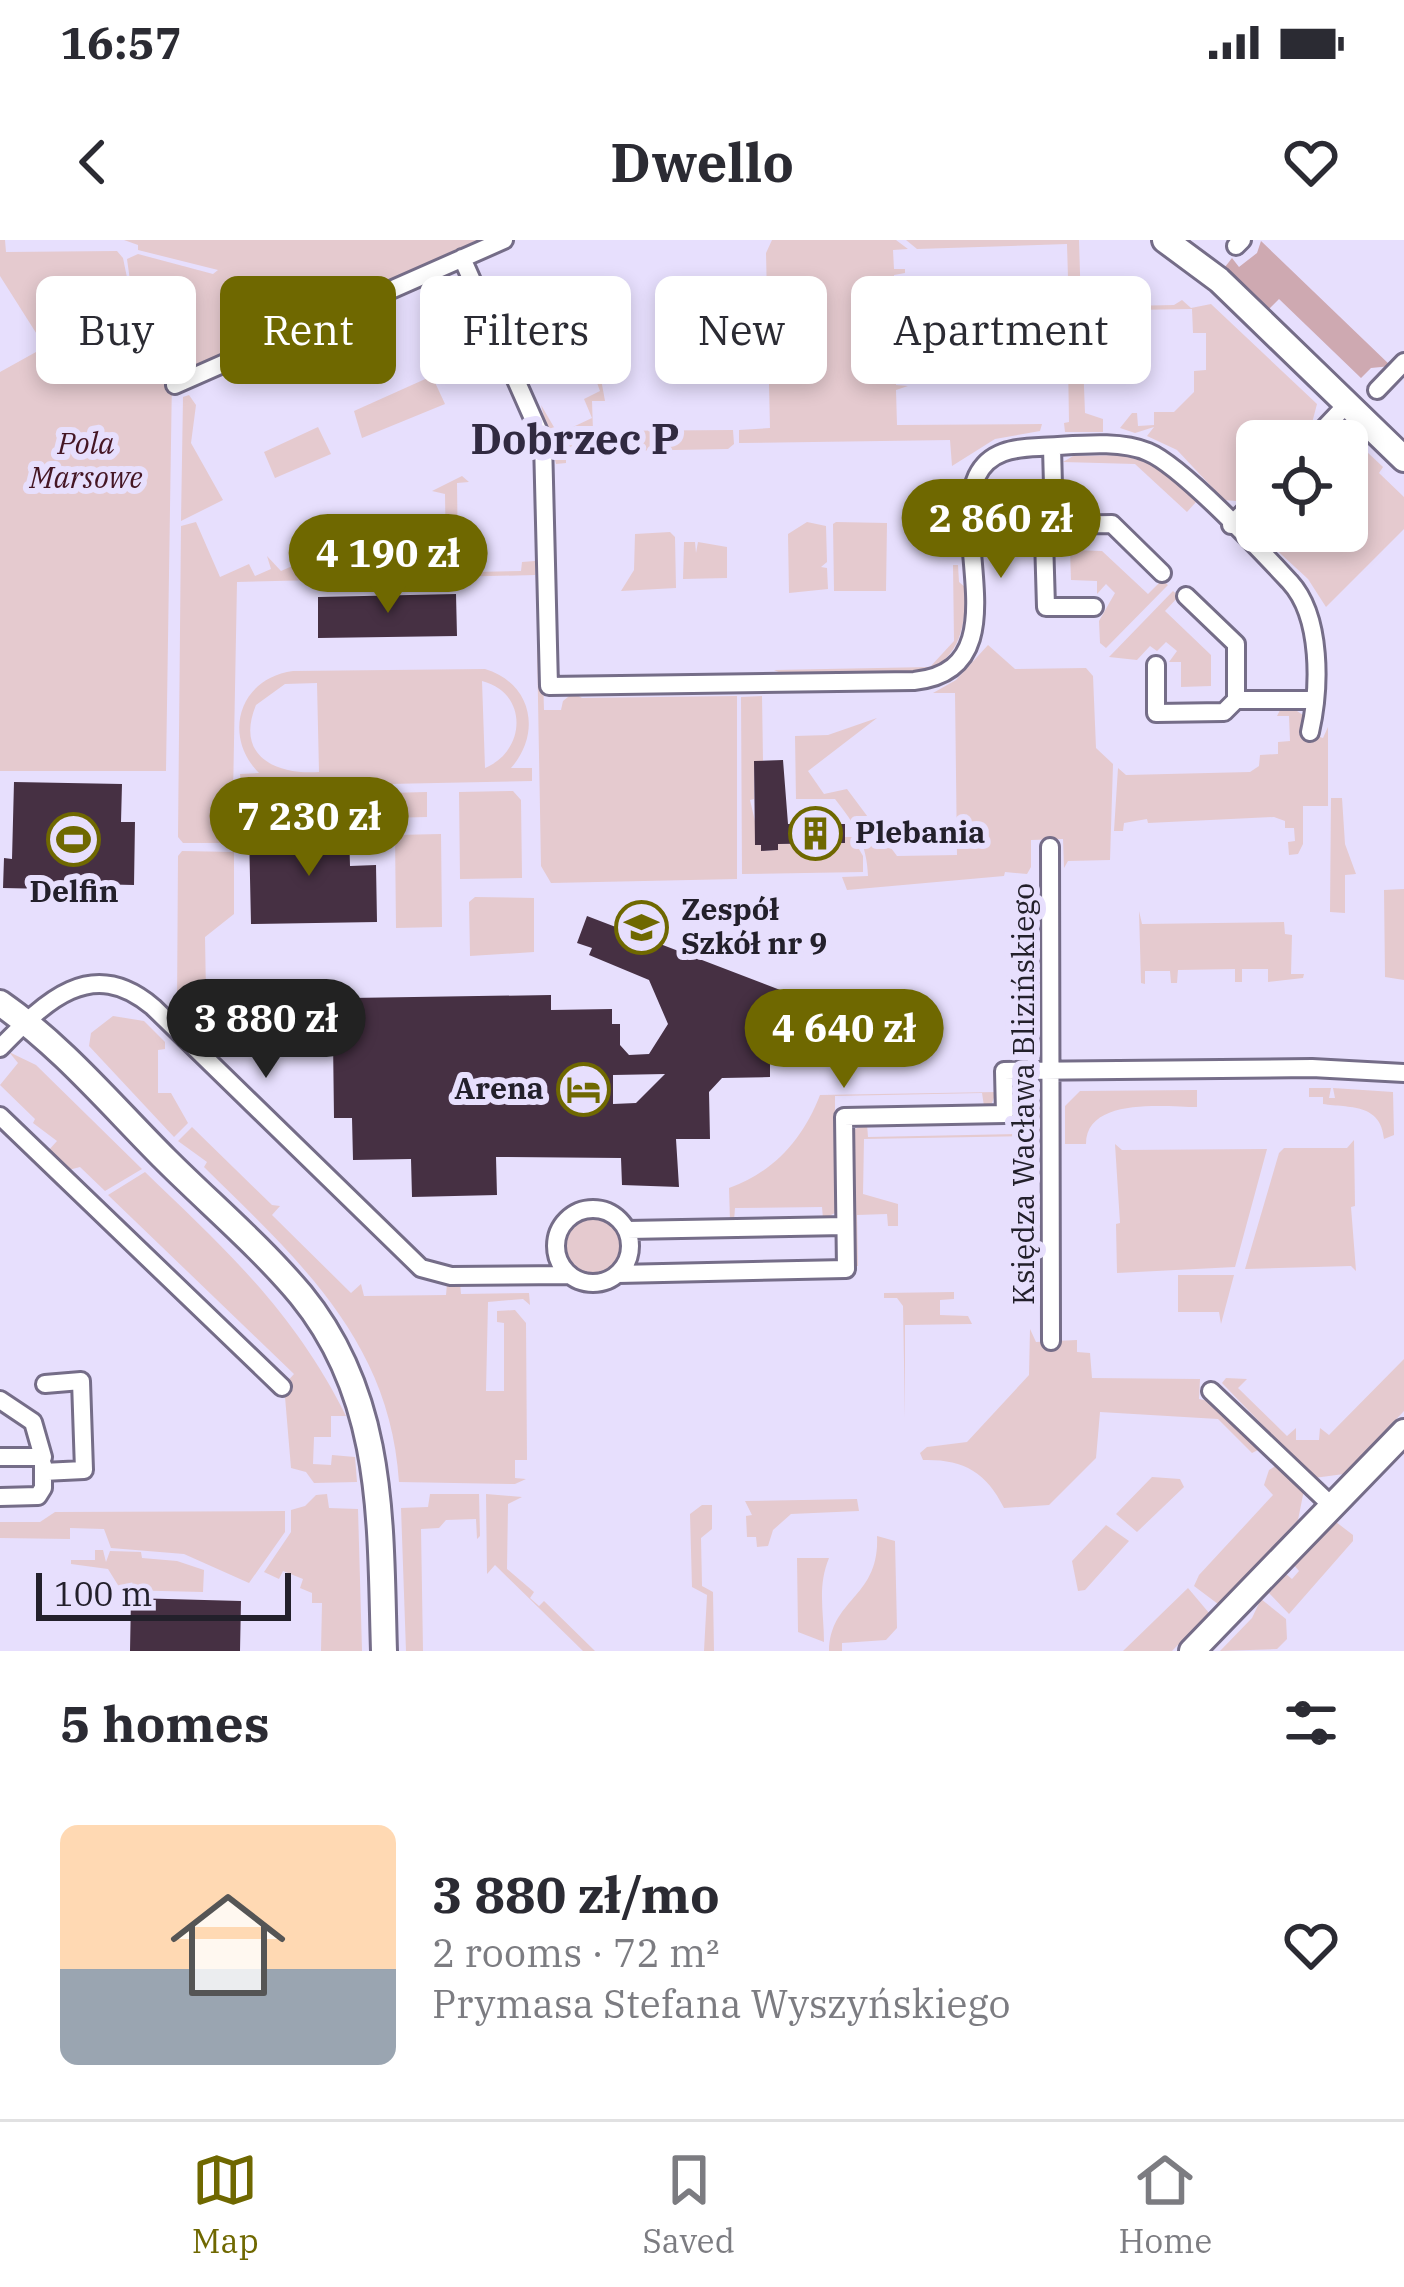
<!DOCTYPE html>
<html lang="en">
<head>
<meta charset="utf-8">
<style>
	:root { --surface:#fff; --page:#f2f2f3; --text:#2b2b33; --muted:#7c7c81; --line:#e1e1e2; --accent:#6f6800 }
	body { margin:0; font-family:"IBM Plex Serif",serif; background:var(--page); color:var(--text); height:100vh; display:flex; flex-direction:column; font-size:45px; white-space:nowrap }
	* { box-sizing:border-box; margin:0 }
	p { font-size:39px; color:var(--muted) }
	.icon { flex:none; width:66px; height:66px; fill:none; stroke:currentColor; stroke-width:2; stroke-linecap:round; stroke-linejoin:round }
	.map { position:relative; height:1411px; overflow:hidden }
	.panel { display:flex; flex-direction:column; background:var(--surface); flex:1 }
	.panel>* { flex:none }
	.banner { position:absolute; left:36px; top:36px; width:1332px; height:108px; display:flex; gap:24px }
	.fabs { position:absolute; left:1236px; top:180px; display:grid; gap:24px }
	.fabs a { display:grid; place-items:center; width:132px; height:132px; border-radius:18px; background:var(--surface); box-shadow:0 6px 18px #0003; font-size:60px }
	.scale { position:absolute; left:36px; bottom:30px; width:255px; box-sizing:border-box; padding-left:12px; border:6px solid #23202b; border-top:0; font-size:33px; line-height:42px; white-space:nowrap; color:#23202b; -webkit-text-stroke:9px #e7dffd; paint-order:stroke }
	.price { position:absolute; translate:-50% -102px; padding:0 27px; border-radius:42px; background:var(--accent); color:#fff; font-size:39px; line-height:78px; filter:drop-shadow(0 3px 6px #0008) }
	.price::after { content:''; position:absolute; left:50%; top:72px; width:36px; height:27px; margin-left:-18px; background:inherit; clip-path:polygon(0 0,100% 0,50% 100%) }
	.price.active { background:#222; color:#fff }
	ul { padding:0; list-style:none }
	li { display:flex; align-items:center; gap:36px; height:300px; padding:0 60px }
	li+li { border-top:3px solid var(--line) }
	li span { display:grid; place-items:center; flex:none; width:336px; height:240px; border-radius:18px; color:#555 }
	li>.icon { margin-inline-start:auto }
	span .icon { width:144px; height:144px; fill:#fffc; stroke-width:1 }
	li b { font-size:51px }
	h2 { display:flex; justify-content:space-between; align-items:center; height:144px; padding:0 60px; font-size:51px }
	.tag { padding:0 42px; border-radius:18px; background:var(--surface); box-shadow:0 6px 18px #0003; font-size:42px; line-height:108px }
	.tag.active { background:var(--accent); color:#fff }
	.status { display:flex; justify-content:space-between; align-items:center; height:84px; padding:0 60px; background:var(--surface); direction:ltr }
	.status svg { height:33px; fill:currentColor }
	header { display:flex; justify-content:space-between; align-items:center; height:156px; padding:0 60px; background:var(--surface); font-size:54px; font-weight:700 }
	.dock { display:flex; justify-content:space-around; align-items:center; height:168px; border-top:3px solid var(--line); background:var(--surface); font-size:33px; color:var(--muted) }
	.dock a { display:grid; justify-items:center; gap:6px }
	.dock .active { color:var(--accent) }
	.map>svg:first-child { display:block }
	.green { fill:#e5cacf; fill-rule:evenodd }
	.forest { fill:#cea9b1 }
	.building { fill:#463043; fill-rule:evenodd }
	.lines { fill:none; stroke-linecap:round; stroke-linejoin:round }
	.street-casing { stroke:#756d88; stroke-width:22 }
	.secondary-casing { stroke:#756d88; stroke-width:30 }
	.street { stroke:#fff; stroke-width:16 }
	.secondary { stroke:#fff; stroke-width:24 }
	.labels { text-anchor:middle; stroke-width:12; stroke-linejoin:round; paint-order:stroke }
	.park-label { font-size:30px; font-style:italic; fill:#451624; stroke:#e7dffd }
	.poi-label { font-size:30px; font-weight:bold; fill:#23202b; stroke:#e7dffd; text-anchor:start }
	.street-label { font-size:30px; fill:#23202b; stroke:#e7dffd }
	.district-label { font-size:42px; font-weight:bold; fill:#312a41; stroke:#e7dffd }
</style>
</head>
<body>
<div class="status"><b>16:57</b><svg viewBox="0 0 49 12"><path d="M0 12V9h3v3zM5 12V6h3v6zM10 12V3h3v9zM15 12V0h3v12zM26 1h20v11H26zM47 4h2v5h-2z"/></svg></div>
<header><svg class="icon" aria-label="back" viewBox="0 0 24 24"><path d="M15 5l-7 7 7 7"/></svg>Dwello<svg class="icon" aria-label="heart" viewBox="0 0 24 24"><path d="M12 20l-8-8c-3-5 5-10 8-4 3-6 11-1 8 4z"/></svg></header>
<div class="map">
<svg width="1404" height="1411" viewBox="0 0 1404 1411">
	<rect width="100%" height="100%" fill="#e7dffd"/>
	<path class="green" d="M0,0h5l1,12 111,-1 6,7 12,59 -8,-58 11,-5 75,20 5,-4 -80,-20v-5l-14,-5h356l-308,137 -6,394h-166v-399l45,-25 -45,-71z
		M772,0h124l12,9 -15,1 1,19h11v4l-11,2v12l11,1v5h-11l1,25 11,1v5l-11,1v26h11v5h-11l1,29 12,1 -12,4 1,35 145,-1 -2,7 -45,8 -43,27 -2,-26 -211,3v-13l31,-2 -4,-175z
		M906,0h173l2,67 93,-2 8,-5 9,8 20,-4 106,100 -5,19 -18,18h-37v39l-21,21 -12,-1 -47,-50 -30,-14 7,-9 -19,6 -15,-5 12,-15h5l1,13 16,-1v-13h20l20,-20v-21l12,-1v-37h-13l-1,-24 -123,2 -2,-67 -150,5z
		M972,72h39l2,21h-8v7h8v17l-6,6 -42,1 -2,-11 9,-12 10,-1 -1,-6h-10z
		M699,79l3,47 -45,1 -1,-47z
		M617,81l1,32h-26l-28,12 2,13 -16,-37 44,-19z
		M1068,121h15l2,52 18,6v13h-38l-1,-9 5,-1z
		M432,136l13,28 -83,34 -8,-27z
		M601,139l4,22h-13l1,30 140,-1 1,14 -6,5 -162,3v11l-10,1 -15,-59 17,29 34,-16 -8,-19 16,-8 -4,-11z
		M189,155l7,10 -5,38 32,57 -42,21 2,-124z
		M318,187l13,27 -56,24 -11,-26z
		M1349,195l34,32 -4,6 25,24v32l-78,78 -18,-28 -50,-46 -4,-7 3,-9v14h90v-90h-17z
		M1122,215l38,12 36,35 -9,10 -52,-48 -72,-2 10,-6z
		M462,236l7,6 -12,1 1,80h13l1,9 49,-1 1,-9 13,-1v14l-298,7 -4,214h20l1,18 11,-1v-17l116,-2 1,10h22v-5h-17v-6l40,-1v25l-40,1 -33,20 -1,-20 -117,3 -1,22h-52l-5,-6 3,-311 15,-4 24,55 29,-13 6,12 16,-7 -4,-13 14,15 50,-22 1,25 101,-1v-10l13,-1 -1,-68 -13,-3z
		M807,282l19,4 1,36 -6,5 6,1 1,21 -39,4 -1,-59z
		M836,282l51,1 -1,68h-52l-1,-67z
		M670,292l5,5 1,51 -55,3 13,-21 1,-36z
		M684,302h11l1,11 2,-11 29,5v31l-44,1z
		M1070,310l32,1 46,43 14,-14 6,5 -62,63 -6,-5 -1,-22 16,-28 -9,-9 -9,10v-13l-26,-1z
		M953,325h5l1,17 6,5c1,37 -4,78 -49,85l-133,2 -9,-4 156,-3 24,-26z
		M1173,351l6,5 -14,15 46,44v31l-30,1v-25h-12l8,-11 -11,-9 -9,9 -7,-5 -13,14 -28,-3z
		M537,404h5l2,66h17l2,-9 10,-8 9,5 155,-2v183l-186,4 -10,-17z
		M988,405l27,24 71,-1 7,8 3,72 17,16 -3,96 -42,1 -4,7 -1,-29 -32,1v27l-4,7 -22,-2 -1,4 -157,14 -5,-13 26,-1c-1,-32 -13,-52 -33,-77h-39l-1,-63 33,-1 49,-17 -69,53 16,23 23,-5 50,67 60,-1 -2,-162h-22l23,-13z
		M485,429c47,14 57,64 26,99h21v13l-291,6 -1,-13 19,-1c-37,-37 -20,-95 34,-102zM482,441c47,12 44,70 3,87zM317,443l2,89c-44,3 -84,-16 -63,-67l29,-21z
		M762,456l1,65 -9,1v37l-4,1 12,51 15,-1 1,-6h6l60,-1 1,-6h7l11,19v16l-121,2 -1,-177z
		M1291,467l12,8 -1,16 21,7 5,-11v79h-25v38l-5,10 -9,1 -1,-13 7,-1 -1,-13h-9v-7l-11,-4 -126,6 -1,-4 -23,4 -1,8h-9l4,-63 8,7 124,-3 9,-6 1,-11 18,-1v-12l12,-1 -1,-25h-12l3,-6z
		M513,551l8,9 1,78 -62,1 -1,-87z
		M1331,558h11l3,46 11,30 -11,1v38l-15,-1z
		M441,594l1,93 -46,1 -1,-93z
		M182,611l52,1v62l-29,23 1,57h13l-11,23 -4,-3 -11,6 -16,-13 1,-151z
		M1404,649v91l-19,-3 -1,-87z
		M475,657l59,1v54l-64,4 -1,-54z
		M1139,671l3,13 142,-2 1,12 7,1 -1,39h13l-1,4 -35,4v-13h-26v13h-7v-13l-57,1 -1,13h-6l-1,-12h-25v13l-4,-1z
		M113,776l31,5 21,21v7l-7,1v43h13l17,30 -14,14 -85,-91 2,-13z
		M9,812l27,13 106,104 -37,22 -25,-24 -15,4 -18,-19 10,-11 -24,-18 2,-4 -35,-34 18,-22z
		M1309,848h22l-2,10h6l-2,-10 60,4 1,43 -10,4c-3,-36 -35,-31 -61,-35v-7h-14z
		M1197,850v17c-29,0 -111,-11 -111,37h-21v-38l15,-15z
		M996,852l-4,11 -8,3 -2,-13 -147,3v117l-12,6 -1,-12 -87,1 -1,13h-4l-1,-33c45,-16 74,-49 91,-93z
		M1014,852l27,14v24l-5,6 -172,3 -1,55 35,10v22h-10l-1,-12 -30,1 1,51h-3v-137l12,-5 1,13 155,-3v-28l-9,-7z
		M192,887l80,78 8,1 -8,9 79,78 10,-9 3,12 82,-1 1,-11 13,-1 1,11 68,-1 1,12 -7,-6 -35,3 -2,89h18v-68l-7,-1v-11l18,-1 11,13 1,137h-12v18l11,1 -11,5 -116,-2c-9,-142 -101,-222 -195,-315l3,-5 -29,-21z
		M1354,900l1,66 -4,1 5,64 -5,-5 -106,3 34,-116 5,-5h63z
		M1115,904l7,6 145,-1 -32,118 -118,6 -1,-49 4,-1z
		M145,932c78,75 149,139 201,244h-15v21h-17l-1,27 18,1 1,-10 23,2 2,25 -43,1 -8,-11 -15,-4 -7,-83 10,-11 -186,-179z
		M565 1006a28 28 0 1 1 56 0a28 28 0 1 1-56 0Z
		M1178,1035h56l-13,49 -2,-12h-41z
		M954,1052v7l-14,1v15l28,1 4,8 -67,1v93l-2,-112 -6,-8h-13v-5z
		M1030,1089l6,13 41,-2v12l13,1 2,25 108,1 -1,20 14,3 47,47 -8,4 -34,-34 -118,-7 -4,46 -47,47 -45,3c-18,-37 -42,-49 -81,-48l-3,-7 7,-6 40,-5 62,-67z
		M1404,1119v52l-60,63 -30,4 -92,-95 4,-5 21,1 -9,9 49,48 9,-8v12h23l1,-12 9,7z
		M1277,1225l27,25 -6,30 -80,84 -24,-18 5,-11 74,-80 -9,-10 5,-15z
		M1152,1237l28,2 4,8 -47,45 -21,-18z
		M327,1254l2,14 29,1 4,142h-41l1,-48h-10v-10l-12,-5 3,-9 -20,-8 -4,8 -15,-7 27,-40v-22l14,-4 11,-11z
		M430,1254h49l1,42 -3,3 -1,-20 -30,1 -7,8 -18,1 2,122h-17l-5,-143 27,-1z
		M486,1254l36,3 -14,7 -1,65 27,23 -4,6 9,8 5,-5 51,50h-12l-88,-86 -8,9z
		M857,1259l2,12 -68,3 -18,16 -5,16 -11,1 -1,-10h-9l-1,-21 6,-1 -7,-14z
		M702,1265h10v24l-11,9 1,48 11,6 1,59h-10l3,-56 -15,-8 -2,-73z
		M285,1271v21l-36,51 -65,-29 -73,-6 -7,-19 -34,-1v11l-70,-1v-16h40l15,-10z
		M1336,1282l17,13v6l-64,73 -20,-21 17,-19 6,5 7,-8 -5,-6z
		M1106,1285l23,16 -44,49 -7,1 -6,-30z
		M877,1296l18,5 2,87 -11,12 -44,3v8h-13c1,-53 51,-53 48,-115z
		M95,1310h8l3,12 4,-11 31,1 1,6 35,3 27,9 -1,22 -82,-2 -13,-21 -37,-5v-4h24z
		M797,1318h32c-12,29 -5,54 -5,84l-26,-10z
		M1188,1348l21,25 -37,38h-49z
		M1261,1359l25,20 1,20 -10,10 -57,2 32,-33z"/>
	<path class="forest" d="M1261,1l130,125 -20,2 -10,10 -82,-79 -12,12 -42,-44 7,-9 7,9 18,-14z"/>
	<path class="building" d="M456,354l1,42 -139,2v-41z
		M783,520l5,64h57v19l-67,1v6l-17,1v-6h-6l-1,-84z
		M14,542l108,2 -1,38h14l-1,63 -86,-2v6l-45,-1 1,-30 8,1z
		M349,590l1,36 26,-1 1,57 -126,2 -2,-92z
		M587,676l214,82 -10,27 -21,-2v54l-48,1 -13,14 1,47h-34l3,48 -57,-2 -1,-27 -125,-1 1,38 -85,2 -1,-38 -58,1 -1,-42h-18l-1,-78h17v-42l201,-3v15l61,-1v15h8v21l9,10 20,-1 19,-30 -19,-44 -60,-25 3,-7 -15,-5zM665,834l-29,29 -23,1v-29z
		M131,1358l110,3 -1,50h-110z"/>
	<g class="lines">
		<defs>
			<path id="street" d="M1236,6l6,-6
				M462,18l81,183 6,245 365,-5c107,-11 35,-146 63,-205 12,-25 37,-28 62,-29 33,-1 78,-8 109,5 34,14 114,100 142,130 32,35 30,106 20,150
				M175,145l329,-145
				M1377,150l27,-28
				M1312,201l35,-37
				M1052,207l2,78 58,-1 50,49
				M1054,285l-10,13 2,69h48
				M1231,285l26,-26
				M1186,356l50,48v56h78
				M1156,425v48l68,-1 12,-12
				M1050,607l1,494
				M0,808c44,-45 91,-94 153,-41l268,261 30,8 118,-1
				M0,876l282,271
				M556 1006a37 37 0 1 1 74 0a37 37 0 1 1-74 0Z
				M627,990l218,-4
				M618,1034l228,-5 -2,-152 161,-3 -1,-43 308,-3 92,5
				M1211,1151l121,115
				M0,1160l33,22 10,35h-43
				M43,1232l41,-2 -3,-89 -36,3
				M0,1257l38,-1 5,-8v-23"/>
			<path id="secondary" d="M1165,0l54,40 185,179
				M0,763c62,43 112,103 165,156 45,45 95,87 136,136 85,104 79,230 83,356
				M1192,1411l212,-219"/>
		</defs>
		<use href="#street" class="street-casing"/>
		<use href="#secondary" class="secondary-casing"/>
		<use href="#street" class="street"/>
		<use href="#secondary" class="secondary"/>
	</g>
	<defs>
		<symbol id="building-ring" viewBox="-11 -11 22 22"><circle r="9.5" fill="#e7dffd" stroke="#6f6800" stroke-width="1.5"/><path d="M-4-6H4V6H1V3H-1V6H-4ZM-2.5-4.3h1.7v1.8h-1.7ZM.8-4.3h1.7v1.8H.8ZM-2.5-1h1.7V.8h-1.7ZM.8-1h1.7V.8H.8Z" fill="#6f6800"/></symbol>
		<symbol id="stadium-ring" viewBox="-11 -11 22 22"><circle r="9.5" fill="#e7dffd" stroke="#6f6800" stroke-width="1.5"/><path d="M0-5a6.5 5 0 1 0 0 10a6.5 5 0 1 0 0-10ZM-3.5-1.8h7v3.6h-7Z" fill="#6f6800"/></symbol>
		<symbol id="school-ring" viewBox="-11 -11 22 22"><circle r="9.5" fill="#e7dffd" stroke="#6f6800" stroke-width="1.5"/><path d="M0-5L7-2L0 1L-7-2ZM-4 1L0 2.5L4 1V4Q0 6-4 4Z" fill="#6f6800"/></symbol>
		<symbol id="hotel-ring" viewBox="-11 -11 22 22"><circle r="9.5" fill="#e7dffd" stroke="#6f6800" stroke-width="1.5"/><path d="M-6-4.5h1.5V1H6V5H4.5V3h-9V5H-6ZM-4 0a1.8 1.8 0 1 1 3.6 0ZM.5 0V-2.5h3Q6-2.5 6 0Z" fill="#6f6800"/></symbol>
	</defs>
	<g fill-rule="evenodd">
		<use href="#building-ring" x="786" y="564" width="59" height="59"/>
		<use href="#stadium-ring" x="44" y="570" width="59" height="59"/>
		<use href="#school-ring" x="612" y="658" width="59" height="59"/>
		<use href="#hotel-ring" x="554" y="820" width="59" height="59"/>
	</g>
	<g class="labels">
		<g class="park-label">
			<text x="86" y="214">Pola<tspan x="86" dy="34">Marsowe</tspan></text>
		</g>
		<g class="poi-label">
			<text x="855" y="603">Plebania</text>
			<text x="74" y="662" text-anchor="middle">Delfin</text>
			<text x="681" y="680">Zespół<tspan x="681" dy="34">Szkół nr 9</tspan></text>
			<text x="544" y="859" text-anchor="end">Arena</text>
		</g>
		<g class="street-label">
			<text transform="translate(1024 854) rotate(-90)" y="10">Księdza Wacława Blizińskiego</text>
		</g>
		<g class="district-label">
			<text x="575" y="214">Dobrzec P</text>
		</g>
	</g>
</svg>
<div class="fabs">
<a><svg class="icon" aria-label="locate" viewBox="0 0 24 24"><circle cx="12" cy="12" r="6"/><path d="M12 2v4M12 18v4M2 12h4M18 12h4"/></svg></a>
</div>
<div class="scale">100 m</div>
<b class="price" style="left:1001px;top:341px">2 860 zł</b>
<b class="price" style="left:388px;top:376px">4 190 zł</b>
<b class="price" style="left:309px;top:639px">7 230 zł</b>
<b class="price active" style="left:266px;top:841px">3 880 zł</b>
<b class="price" style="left:844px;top:851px">4 640 zł</b>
<div class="banner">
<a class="tag">Buy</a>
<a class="tag active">Rent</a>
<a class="tag">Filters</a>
<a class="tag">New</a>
<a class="tag">Apartment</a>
</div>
</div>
<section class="panel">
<h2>5 homes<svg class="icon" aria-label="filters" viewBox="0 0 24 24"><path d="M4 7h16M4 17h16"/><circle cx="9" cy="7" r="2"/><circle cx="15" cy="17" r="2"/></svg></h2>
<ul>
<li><span style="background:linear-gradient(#ffd9b3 60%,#9aa5b1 0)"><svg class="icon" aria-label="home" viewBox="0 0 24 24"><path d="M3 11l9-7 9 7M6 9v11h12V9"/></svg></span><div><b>3 880 zł/mo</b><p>2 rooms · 72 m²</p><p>Prymasa Stefana Wyszyńskiego</p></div><svg class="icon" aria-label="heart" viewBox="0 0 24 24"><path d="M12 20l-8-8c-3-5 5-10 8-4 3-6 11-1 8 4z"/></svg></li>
</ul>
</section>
<nav class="dock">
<a class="active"><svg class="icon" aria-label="map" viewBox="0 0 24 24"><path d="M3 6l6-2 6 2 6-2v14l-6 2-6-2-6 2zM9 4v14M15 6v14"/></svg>Map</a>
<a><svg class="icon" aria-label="saved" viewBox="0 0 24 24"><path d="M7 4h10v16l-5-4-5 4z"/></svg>Saved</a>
<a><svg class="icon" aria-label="home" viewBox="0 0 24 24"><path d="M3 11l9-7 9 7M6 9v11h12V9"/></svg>Home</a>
</nav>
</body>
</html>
